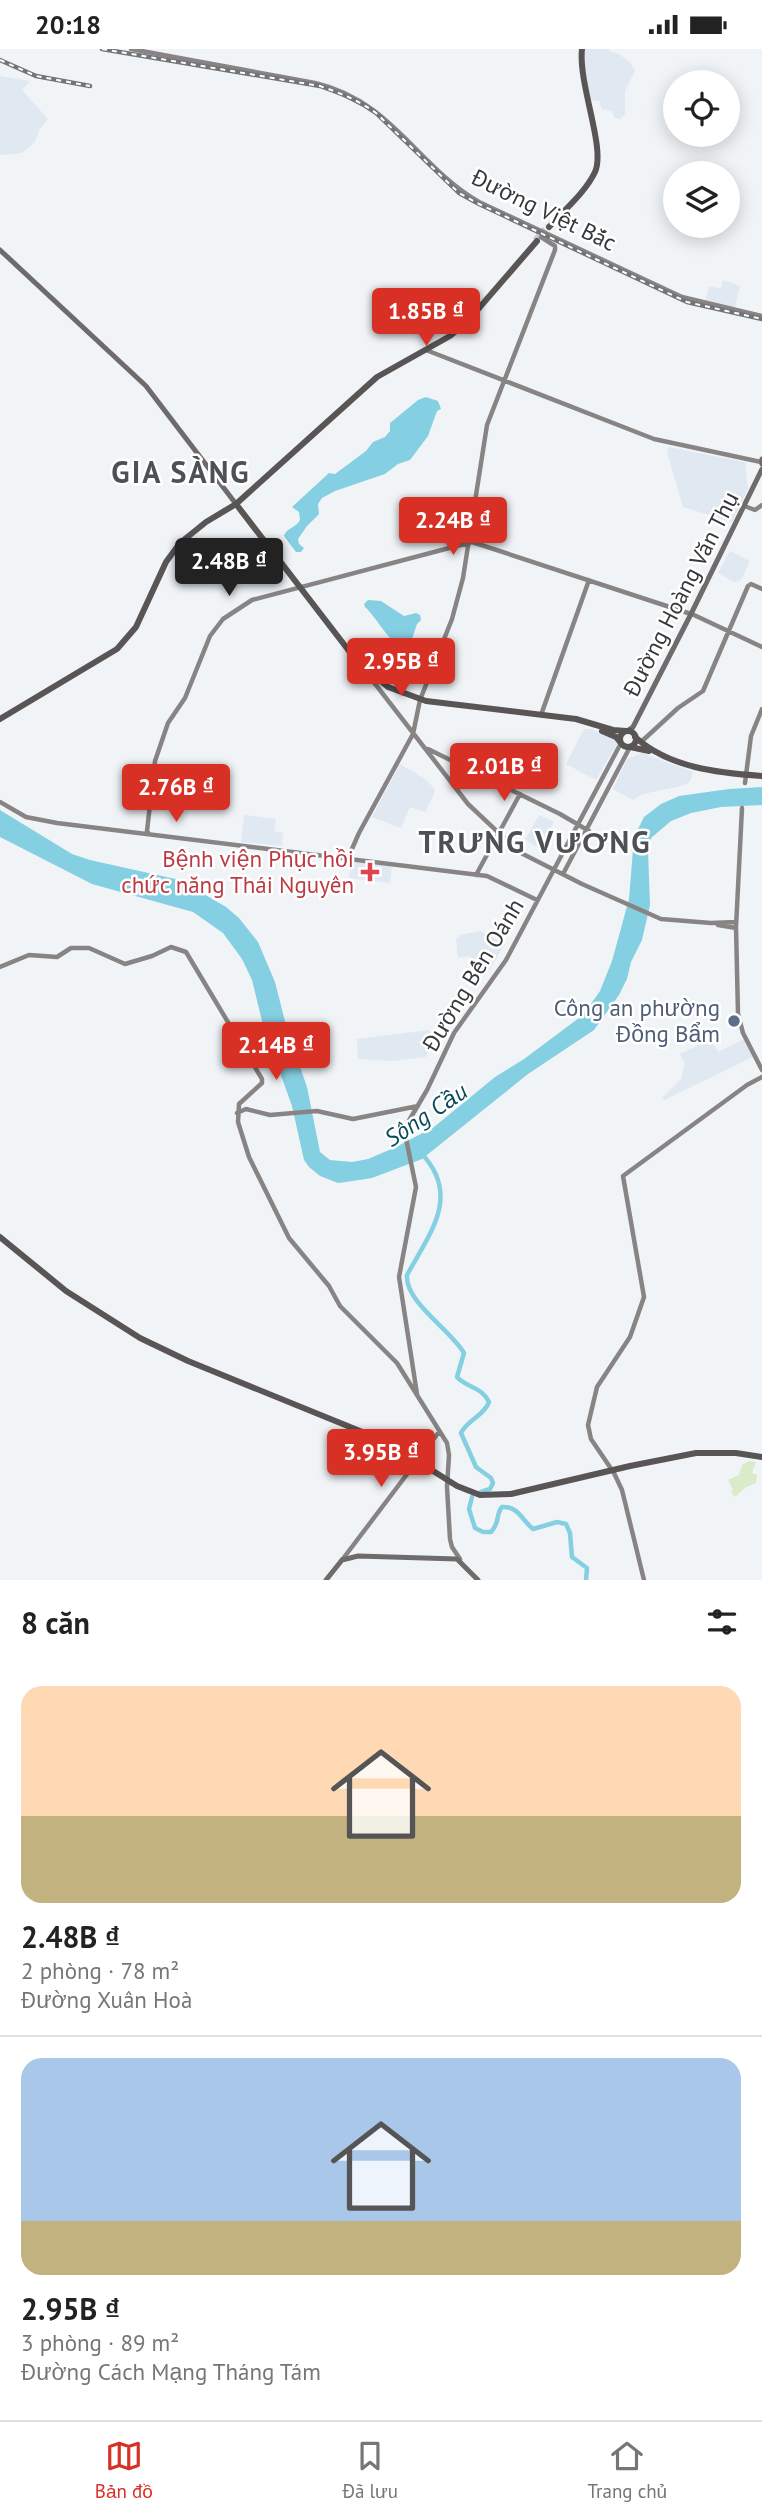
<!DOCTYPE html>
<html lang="vi">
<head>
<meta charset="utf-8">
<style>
	:root { --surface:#fff; --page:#f6f6f6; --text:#222; --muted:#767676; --line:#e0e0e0; --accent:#d93025 }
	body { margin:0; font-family:"PT Sans",sans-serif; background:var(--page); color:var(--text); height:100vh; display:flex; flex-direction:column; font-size:26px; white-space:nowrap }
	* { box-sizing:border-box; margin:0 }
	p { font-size:23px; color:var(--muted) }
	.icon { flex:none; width:38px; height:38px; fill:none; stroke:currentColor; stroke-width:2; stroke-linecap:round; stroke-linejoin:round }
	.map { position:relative; height:1531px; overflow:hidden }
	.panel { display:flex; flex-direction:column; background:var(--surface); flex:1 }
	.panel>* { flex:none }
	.controls { position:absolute; left:663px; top:21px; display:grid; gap:14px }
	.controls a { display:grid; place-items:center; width:77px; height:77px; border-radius:50%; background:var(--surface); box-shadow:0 4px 18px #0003; font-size:35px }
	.price { position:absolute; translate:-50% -60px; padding:0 16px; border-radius:7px; background:var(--accent); color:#fff; font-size:23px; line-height:46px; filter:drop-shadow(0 2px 4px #0008) }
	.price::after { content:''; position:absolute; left:50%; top:42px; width:21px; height:16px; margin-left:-10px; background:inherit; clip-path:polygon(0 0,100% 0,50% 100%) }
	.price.on { background:#222; color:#fff }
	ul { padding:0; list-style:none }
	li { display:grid; align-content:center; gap:14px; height:371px; padding:0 21px }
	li+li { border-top:2px solid var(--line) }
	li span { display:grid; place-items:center; height:217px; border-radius:21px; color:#555 }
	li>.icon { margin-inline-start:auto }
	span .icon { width:126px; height:126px; fill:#fffc; stroke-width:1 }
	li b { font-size:30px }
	h2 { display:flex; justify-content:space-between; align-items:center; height:84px; padding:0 21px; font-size:30px }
	.status { display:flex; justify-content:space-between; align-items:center; height:49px; padding:0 35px; background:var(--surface); direction:ltr }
	.status svg { height:19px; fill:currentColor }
	.menu { display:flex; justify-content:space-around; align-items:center; height:98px; border-top:2px solid var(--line); background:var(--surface); font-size:19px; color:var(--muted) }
	.menu a { display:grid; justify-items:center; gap:4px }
	.menu .on { color:var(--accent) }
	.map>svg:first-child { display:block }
	.built { fill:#e0e8f1 }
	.green { fill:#d9ebc8 }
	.water { fill:#85cfe2 }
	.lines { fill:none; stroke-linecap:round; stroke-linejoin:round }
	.river { stroke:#85cfe2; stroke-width:4.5 }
	.highway-tunnel { stroke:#cbced1; stroke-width:6; stroke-dasharray:6 3; stroke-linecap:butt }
	.secondary { stroke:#888484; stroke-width:4.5 }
	.primary { stroke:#6f6b6a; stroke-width:5 }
	.highway { stroke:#595555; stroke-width:6 }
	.rail-casing { stroke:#727476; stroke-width:4.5 }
	.rail { stroke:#fff; stroke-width:2; stroke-dasharray:5; stroke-linecap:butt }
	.health-dot { fill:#e0444e; stroke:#fff; stroke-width:2.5 }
	.service-dot { fill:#5c6f8a; stroke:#fff; stroke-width:2.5 }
	.labels { text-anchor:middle; stroke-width:5; stroke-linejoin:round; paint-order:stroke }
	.street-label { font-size:23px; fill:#373839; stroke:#fff }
	.health-label { font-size:23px; fill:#be3a42; stroke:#fff; text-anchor:end }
	.service-label { font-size:23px; fill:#4e5e75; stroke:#fff; text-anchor:end }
	.water-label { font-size:24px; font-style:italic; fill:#074b59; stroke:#fff }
	.district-label { font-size:30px; font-weight:bold; letter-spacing:2px; fill:#4e5154; stroke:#fff }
</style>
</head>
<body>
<div class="status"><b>20:18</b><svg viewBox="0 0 49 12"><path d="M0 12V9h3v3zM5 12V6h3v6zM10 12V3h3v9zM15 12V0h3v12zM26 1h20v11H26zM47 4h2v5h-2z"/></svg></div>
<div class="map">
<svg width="762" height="1531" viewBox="0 0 762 1531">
	<rect width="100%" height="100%" fill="#f0f4f7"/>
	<path class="built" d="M584,0h26l-1,2 10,3 12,9 4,8 -10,20v23l-5,5 -6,-2 -2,-6 -10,-2 -3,-8 -10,-1 -7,-37z
		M0,27l30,5 -8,9 26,29 -9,11 -4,12 -13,11 -22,2z
		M723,231l17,6 -5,21 -30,-6 4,-15 12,3z
		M668,398l77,15 3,27 -16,33 -49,-15 -16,-55z
		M730,502l20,10 -9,19 -7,2 -16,-9z
		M584,680h6l24,8 3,7 -21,36 -30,-16z
		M642,704l51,19 -3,10 -9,4 -38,8 -10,6 -20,-11 14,-30z
		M400,715l25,15 8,8 2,5 -10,20 -15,-5 -9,21 -29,-11z
		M244,766l32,4 -2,12 9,2 -1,13 -41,-4z
		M539,766l15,7 -13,27 -16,-9z
		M351,812l41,5 -2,17 -41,-5z
		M480,882l25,13 -15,25 -4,3 -6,-9 -12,-7 -10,2 -2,-19 4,-4z
		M430,981l2,9 -6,18 -33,4 -35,-2 -1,-20z
		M711,990l7,13 26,-13 9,18 -89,43 -2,-2 19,-19 4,-16 -5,-9z"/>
	<path class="green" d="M514,702l22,11 1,5 -4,7 -5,2 -22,-11 -1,-9z
		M749,1412l7,1 -4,11 5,2 -1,8 -10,4 -11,10 -4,-5 2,-2 -5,-10 11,-5 3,-10z"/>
	<path class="water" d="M426,348l12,4 3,8 -4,2 -9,25 -18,24 -12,4 -13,10 -50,17 -13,7 -4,6 1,10 -12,12 -9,13 1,5 5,4 -3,4h-5l-12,-16c2,-8 12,-8 16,-16l-1,-8 -7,-5 37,-34 6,1 31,-23 7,-9 12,-5 5,-6v-8l28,-23z
		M368,551l13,1 23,15 12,-3 4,2 1,5 -4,4 -7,21 -6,3c-16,-6 -26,-29 -39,-41l-1,-3z
		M762,738v18l-41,2 -30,6 -20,8 -20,17 -3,13 2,54 -8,35 -11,22 -4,17 -8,16 -25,35 -66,44 -106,85 -50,19 -26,4 -8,1 -18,-7 -11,-9 -5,-7 -12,-54 -29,-81 -11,-45 -10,-21 -19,-26 -30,-21 -101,-28 -92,-47v-27l72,44 18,6 90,20 46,27 13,11 19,24 17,40 12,47 20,58 13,65 10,8 22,2 16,-3 28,-12 38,-20 61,-50 29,-18 59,-44 17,-24 12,-30 17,-62 5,-62 10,-20 17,-13 18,-8 50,-7z"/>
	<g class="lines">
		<path class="river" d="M422,1105c39,42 8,79 -15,121 -2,27 43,54 57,78l-7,24c10,11 25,10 32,25 -5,14 -22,18 -28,31l15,34 15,11 2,5 -3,6 -9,3
			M472,1448l-3,12 6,19 8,4h8c10,-11 4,-17 11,-25 16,-1 20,13 31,22l24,-7 9,2 4,9 2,24 15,11 -1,12"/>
		<path class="highway-tunnel" d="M535,191l13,-14"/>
		<path class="secondary" d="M131,0l184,34c77,18 101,82 164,119l203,95 80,19
			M426,301l228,89 107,23
			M747,458l8,3 7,-5
			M694,566l68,32
			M369,627l99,128 51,48 63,32 79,35 50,4 25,-1
			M541,666l48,-135
			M641,693l37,-34 25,-17 45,-105 3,-2 11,5
			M428,700l132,65 29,17
			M745,734l6,-47 11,-27
			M0,753l26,15 31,6 430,53 50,24
			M742,759l-6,119 2,87 5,19 19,37
			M149,785l-2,-3 8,-70 13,-38 17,-25 25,-62 13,-17 29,-19 220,-58 219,72
			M348,809l11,-25 54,-99 7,-34 32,-81 11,-41 24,-153 68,-175v-4l-14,-9
			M563,825l67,-127
			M476,826l44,-81
			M718,876l18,3
			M0,918l29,-12 28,2 14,-9h18l36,16 27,-8 19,-9 15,5 76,127v4l-23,21 -1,18 11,35 40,81 40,48 11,20 57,57 50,80 2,12 -2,32 3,52 2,8 8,12
			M237,1064l9,-4 24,6 47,-4 36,8 65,-13
			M417,1345l-18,-117 17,-90 -12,-58 23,-39 27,-57 52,-73 115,-217
			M342,1511l97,-128
			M644,1531l-22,-90 -8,-17 -23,-34 -3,-14 9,-38 33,-50 14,-40 -21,-121 124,-91 15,-8"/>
		<path class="primary" d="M0,201l146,136 90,118
			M762,410v5
			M627,682l6,-4 58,-113 71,-145
			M326,1531l16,-20 16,-4 99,3 21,21"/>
		<path class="highway" d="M549,178c15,-17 36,-34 46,-55 11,-24 -17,-88 -13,-123
			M236,455l120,156 32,27 38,14 150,18 37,11 13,1
			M0,670l117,-70 19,-22 30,-65 14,-19 26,-21 30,-18 141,-127 73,-41 17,-14 70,-81
			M602,682l14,6 4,5
			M620 690a8 8 0 1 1 16 0a8 8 0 1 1-16 0Z
			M635,688c34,31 84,36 127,39
			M630,698l19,4
			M0,1188l66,54 74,47 48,23 199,81 70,44 23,9 31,-1 119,-28 66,-13h40l26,4"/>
		<defs>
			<path id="rail" d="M102,0l218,37c20,7 38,14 56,27l83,80 20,11 208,98 75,17
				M0,11l36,16 54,10"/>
		</defs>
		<use href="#rail" class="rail-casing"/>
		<use href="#rail" class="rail"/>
	</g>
	<path class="health-dot" d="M366.5 812.5h7v7h7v7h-7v7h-7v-7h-7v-7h7z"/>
	<circle class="service-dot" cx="734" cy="972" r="7"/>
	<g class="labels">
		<g class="street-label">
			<text transform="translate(544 161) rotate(26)" y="8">Đường Việt Bắc</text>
			<text transform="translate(681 545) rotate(-63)" y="8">Đường Hoàng Văn Thụ</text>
			<text transform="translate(473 926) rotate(-59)" y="8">Đường Bến Oánh</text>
		</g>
		<g class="health-label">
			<text x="354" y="818">Bệnh viện Phục hồi<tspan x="354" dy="26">chức năng Thái Nguyên</tspan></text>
		</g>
		<g class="service-label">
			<text x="720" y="967">Công an phường<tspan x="720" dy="26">Đồng Bẩm</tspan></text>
		</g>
		<g class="water-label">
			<text transform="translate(426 1066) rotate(-34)" y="8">Sông Cầu</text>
		</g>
		<g class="district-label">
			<text x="181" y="434">GIA SÀNG</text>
			<text x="535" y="804">TRƯNG VƯƠNG</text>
		</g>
	</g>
</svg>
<div class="controls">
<a><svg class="icon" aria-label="locate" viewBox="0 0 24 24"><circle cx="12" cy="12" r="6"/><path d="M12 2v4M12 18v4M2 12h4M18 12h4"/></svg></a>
<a><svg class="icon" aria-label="layers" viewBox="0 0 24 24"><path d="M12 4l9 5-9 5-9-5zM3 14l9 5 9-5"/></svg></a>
</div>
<b class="price" style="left:426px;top:299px">1.85B ₫</b>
<b class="price" style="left:453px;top:508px">2.24B ₫</b>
<b class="price on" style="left:229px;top:549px">2.48B ₫</b>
<b class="price" style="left:401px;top:649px">2.95B ₫</b>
<b class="price" style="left:504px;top:754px">2.01B ₫</b>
<b class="price" style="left:176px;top:775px">2.76B ₫</b>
<b class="price" style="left:276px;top:1033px">2.14B ₫</b>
<b class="price" style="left:381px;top:1440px">3.95B ₫</b>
</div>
<section class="panel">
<h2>8 căn<svg class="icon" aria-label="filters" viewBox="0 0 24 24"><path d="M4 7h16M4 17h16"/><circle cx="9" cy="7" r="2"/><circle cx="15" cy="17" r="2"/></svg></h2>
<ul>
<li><span style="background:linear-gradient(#ffd9b3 60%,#c2b280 0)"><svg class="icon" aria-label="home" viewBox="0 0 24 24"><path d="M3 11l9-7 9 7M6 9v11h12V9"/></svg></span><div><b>2.48B ₫</b><p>2 phòng · 78 m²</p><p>Đường Xuân Hoà</p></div></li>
<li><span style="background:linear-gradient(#a9c7e8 75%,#c2b280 0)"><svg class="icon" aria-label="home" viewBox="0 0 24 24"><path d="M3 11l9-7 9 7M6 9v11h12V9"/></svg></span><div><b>2.95B ₫</b><p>3 phòng · 89 m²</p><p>Đường Cách Mạng Tháng Tám</p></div></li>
</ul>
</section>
<nav class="menu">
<a class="on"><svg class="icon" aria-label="map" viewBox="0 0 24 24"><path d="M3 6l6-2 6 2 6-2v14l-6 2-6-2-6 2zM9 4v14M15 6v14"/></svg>Bản đồ</a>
<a><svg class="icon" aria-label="saved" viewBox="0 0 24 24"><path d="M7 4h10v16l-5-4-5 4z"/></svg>Đã lưu</a>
<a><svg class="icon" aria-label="home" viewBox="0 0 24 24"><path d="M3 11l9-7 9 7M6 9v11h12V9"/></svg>Trang chủ</a>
</nav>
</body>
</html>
